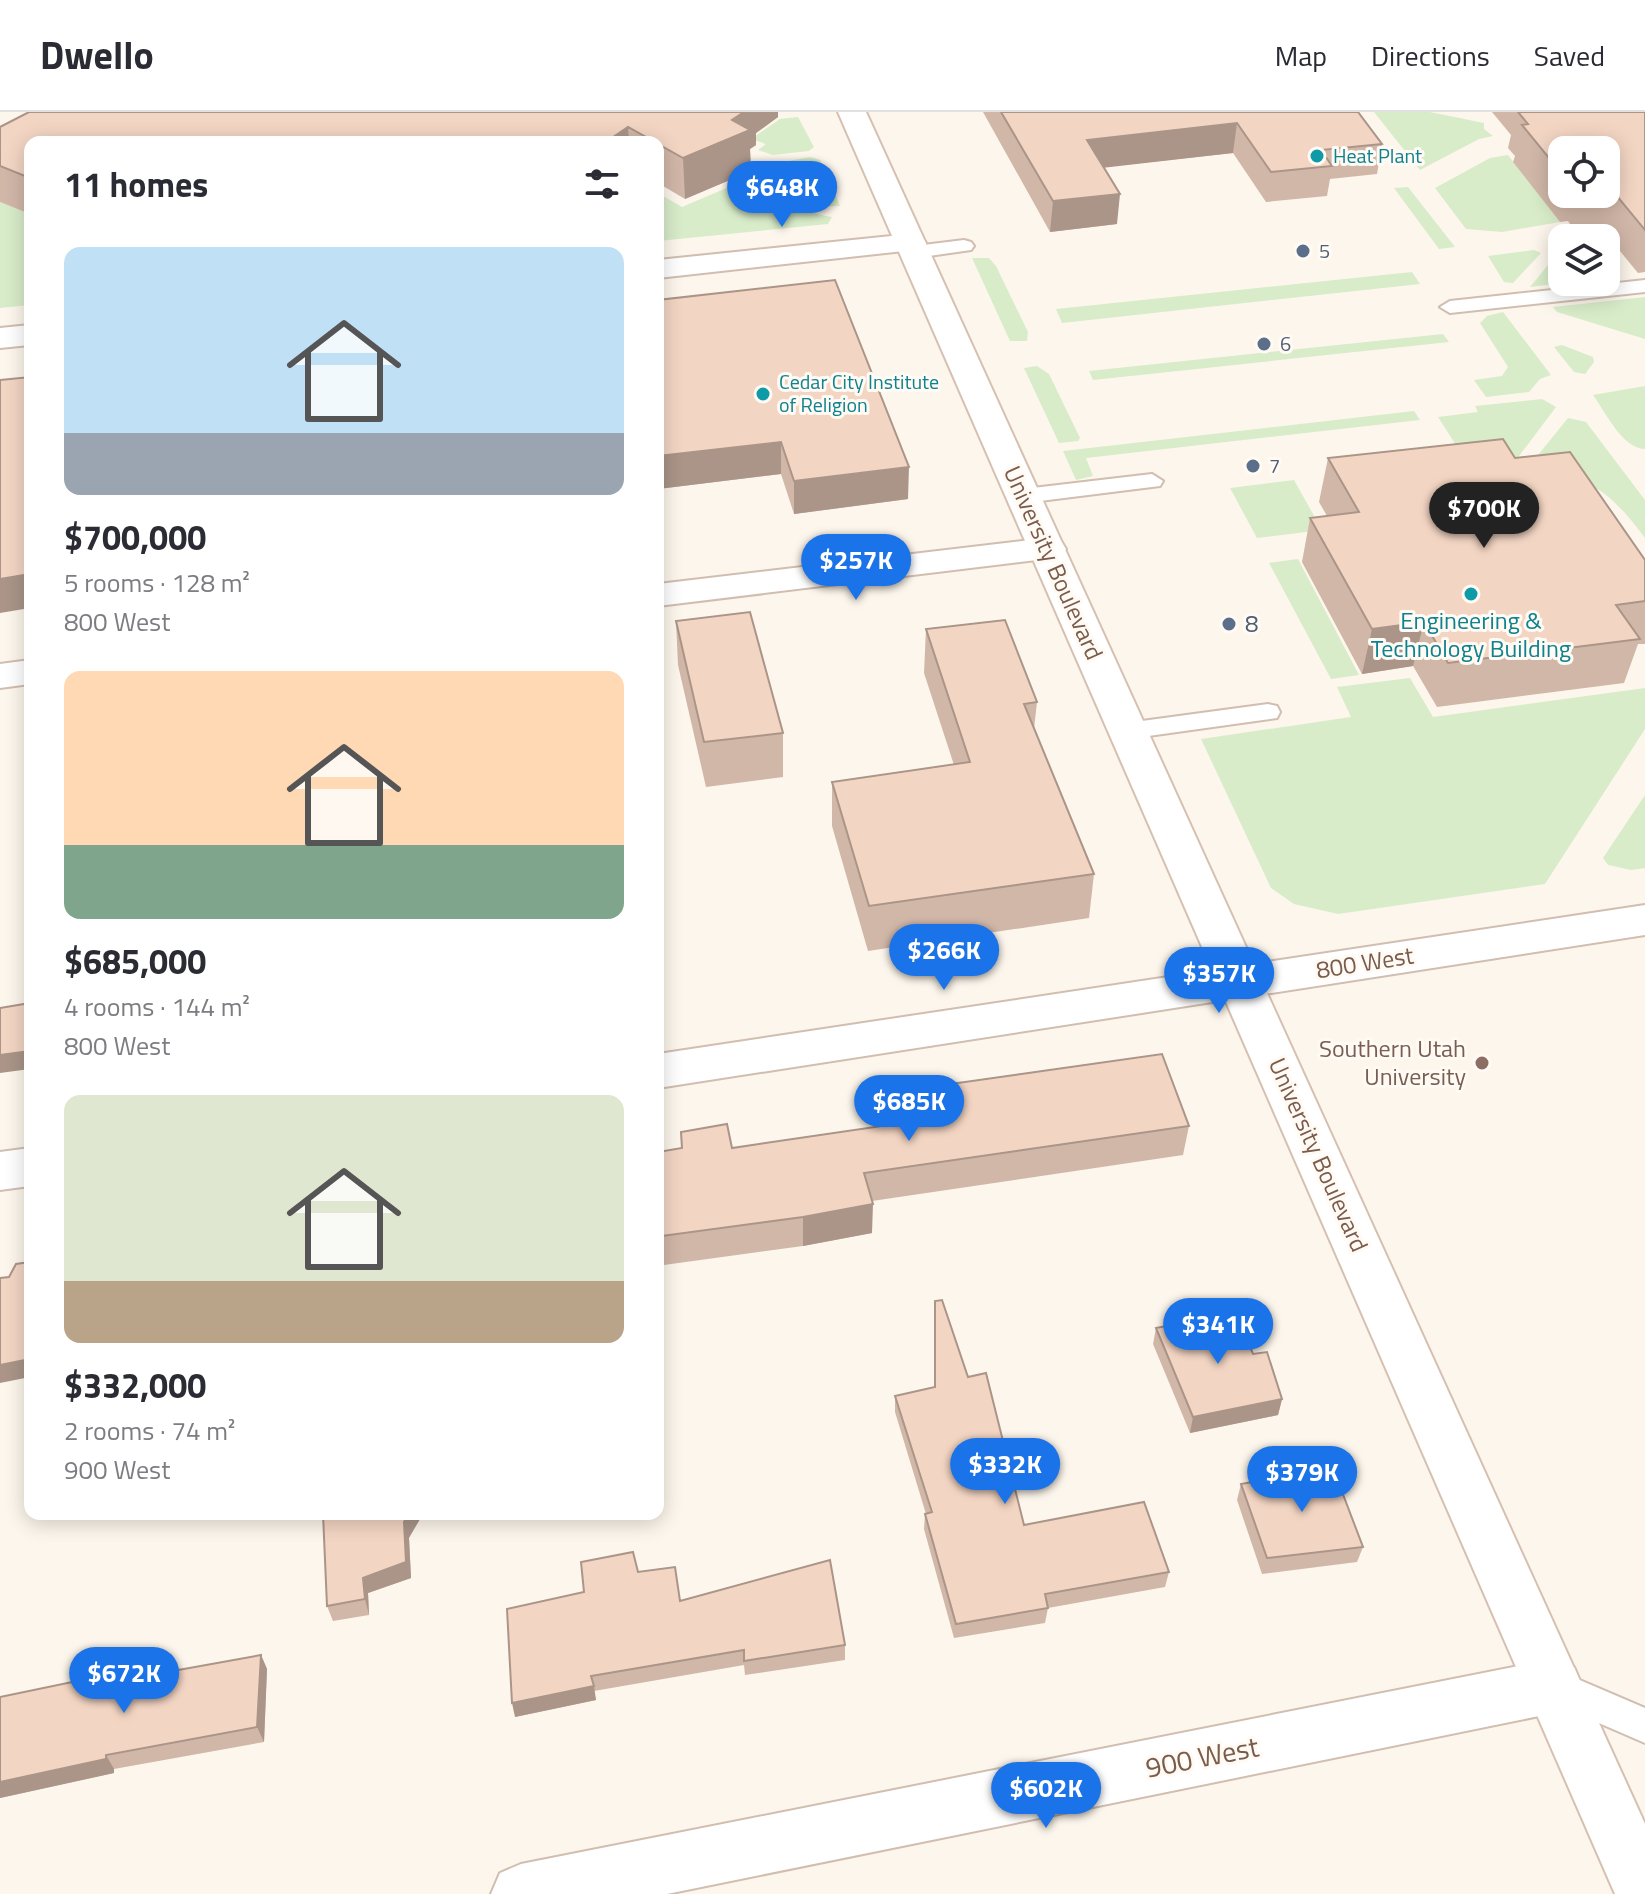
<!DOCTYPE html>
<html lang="en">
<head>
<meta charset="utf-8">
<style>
	:root { --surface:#fff; --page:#f7f7f7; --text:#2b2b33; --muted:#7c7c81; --line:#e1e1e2; --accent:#1a73e8 }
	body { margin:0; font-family:"Titillium Web",sans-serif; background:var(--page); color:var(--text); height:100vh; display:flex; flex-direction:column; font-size:30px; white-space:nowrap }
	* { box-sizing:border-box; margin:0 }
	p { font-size:26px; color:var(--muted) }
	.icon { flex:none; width:44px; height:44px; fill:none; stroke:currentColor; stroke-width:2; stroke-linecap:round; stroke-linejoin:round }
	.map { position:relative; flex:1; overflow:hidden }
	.details { position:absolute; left:24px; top:24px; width:640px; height:1384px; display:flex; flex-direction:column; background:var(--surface); border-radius:16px; box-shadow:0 4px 20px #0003 }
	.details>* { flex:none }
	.buttons { position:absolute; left:1548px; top:24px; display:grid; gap:16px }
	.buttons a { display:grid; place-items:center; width:72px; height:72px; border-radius:16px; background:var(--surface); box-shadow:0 4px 20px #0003; font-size:40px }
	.price { position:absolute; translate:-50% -68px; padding:0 18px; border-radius:28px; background:var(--accent); color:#fff; font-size:26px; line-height:52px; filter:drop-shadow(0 2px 4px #0008) }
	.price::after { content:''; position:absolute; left:50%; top:48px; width:24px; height:18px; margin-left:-12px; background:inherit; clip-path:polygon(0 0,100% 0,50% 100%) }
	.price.selected { background:#222; color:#fff }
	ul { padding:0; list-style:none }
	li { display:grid; align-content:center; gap:16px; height:424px; padding:0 40px }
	li span { display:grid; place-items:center; height:248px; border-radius:16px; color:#555 }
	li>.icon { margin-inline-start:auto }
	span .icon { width:144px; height:144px; fill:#fffc; stroke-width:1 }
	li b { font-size:34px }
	h2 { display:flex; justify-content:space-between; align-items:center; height:96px; padding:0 40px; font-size:34px }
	header { display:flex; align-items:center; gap:48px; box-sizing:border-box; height:112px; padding:0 40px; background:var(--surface); border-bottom:2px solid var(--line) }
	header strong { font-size:38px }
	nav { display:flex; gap:44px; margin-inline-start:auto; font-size:28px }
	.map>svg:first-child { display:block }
	.green { fill:#d8ecc9 }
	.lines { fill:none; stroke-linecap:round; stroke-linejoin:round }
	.service-casing { stroke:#d1beb0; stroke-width:4 }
	.minor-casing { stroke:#d1beb0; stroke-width:4 }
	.tertiary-casing { stroke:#d1beb0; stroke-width:4 }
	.secondary-casing { stroke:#d6c0b0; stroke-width:4 }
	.service { fill:#fff; fill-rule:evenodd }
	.minor { fill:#fff; fill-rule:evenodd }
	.tertiary { fill:#fff; fill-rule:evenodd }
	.secondary { fill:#fff; fill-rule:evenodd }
	.wall { fill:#d1b7a8; fill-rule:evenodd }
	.shaded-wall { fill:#aa9588 }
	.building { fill:#f3d5c3; stroke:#aa9588; stroke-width:2 }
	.culture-dot { fill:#0f9aa8; stroke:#fffaf3; stroke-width:3 }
	.service-dot { fill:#5c6f8a; stroke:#fffaf3; stroke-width:3 }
	.education-dot { fill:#8d6e63; stroke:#fffaf3; stroke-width:3 }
	.labels { text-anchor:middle; stroke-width:6; stroke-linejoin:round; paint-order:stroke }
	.far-culture-label { font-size:20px; fill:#0d838f; stroke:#fffaf3; text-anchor:start }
	.far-service-label { font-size:20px; fill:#4e5e75; stroke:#fffaf3; text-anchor:start }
	.street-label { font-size:24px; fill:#7a5c4d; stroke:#fffaf3 }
	.culture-label { font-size:24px; fill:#0d838f; stroke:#fffaf3 }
	.service-label { font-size:24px; fill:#4e5e75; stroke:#fffaf3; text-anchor:start }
	.education-label { font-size:24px; fill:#785e54; stroke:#fffaf3; text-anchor:end }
	.near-street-label { font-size:28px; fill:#7a5c4d; stroke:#fffaf3 }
</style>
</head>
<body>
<header>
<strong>Dwello</strong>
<nav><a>Map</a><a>Directions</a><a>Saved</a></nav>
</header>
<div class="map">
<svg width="1645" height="1782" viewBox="0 0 1645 1782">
	<rect width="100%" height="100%" fill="#fdf6ec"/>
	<path class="green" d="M1374,0h56l54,11v6l9,7 -14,3 -59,31z
		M798,5l16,30 -5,4 -36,4 -15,-5 8,-6 -15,-5 29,-20z
		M1508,43l52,67 -58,10 -36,-3 -31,-41 55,-30z
		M810,45l10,3 20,46c-35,3 -44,-22 -67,-42z
		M764,60c32,22 20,37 68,45l-4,7 -170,17v-48l24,14z
		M1408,75l47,60 -16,2 -45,-61z
		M0,90l30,12v91l-30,3z
		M1562,136v34h9l-41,5z
		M1534,138l7,3 -28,30 -9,-1 -16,-26z
		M972,146h17l7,8 32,66 -1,9h-17z
		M1412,160l8,12 -358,39 -6,-14z
		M1645,185v42l-88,-27 -4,-5z
		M1503,200l48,63 -11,4 -11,13 -43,5 -12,-17 28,-4 6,-9 -28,-44 7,-7z
		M1443,222l6,8 -356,38 -4,-9z
		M1562,233l31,12 1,5 -9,12 -11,-2 -20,-25z
		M1037,254l12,8 31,64 -2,3 -19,2 -35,-75z
		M1645,274v63c-23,-1 -39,-36 -52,-54z
		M1542,287l14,8 -52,69 -43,-23 -23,-36 40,-5 -3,-6z
		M1414,299l6,9 -334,38 7,18 -17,4 -13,-29z
		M1568,306l18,4 59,78v38c-37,-50 -54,-56 -111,-78z
		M1294,368l28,50 -65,8 -27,-50z
		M1298,447l61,116 -28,4 -62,-116z
		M1410,566l23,39 212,-29v41l-100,155 -207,30 -44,-10 -23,-16 -70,-149 150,-22 -14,-30z
		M1645,683v73l-14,2 -23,-5 -5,-7z"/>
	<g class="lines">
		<defs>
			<path id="service" d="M964,128l7,2 3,4 -3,4 -56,8 -10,-6 10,-6z
				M1645,168v12l-195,21 -10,-6 10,-6z
				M1152,362l11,7 -3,5 -136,17 -11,-7 11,-7z
				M1268,592l9,2 3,6 -3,6 -150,21 -9,-2 -3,-6 3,-6 9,-2z
				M1554,1557l91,39v35l-104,-45 -5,-12 5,-12z"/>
			<path id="minor" d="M911,122l11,3 4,6 -4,6 -264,29v-18z
				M30,213v20l-30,3v-20z
				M1048,426l13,3 5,8 -5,8 -403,49v-22z
				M30,548v24l-30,4v-24z
				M1554,1547l20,8 8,19 -8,19 -20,8 -887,181h-176l9,-21 21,-9z"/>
			<path id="tertiary" d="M1645,793v30l-987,153v-34z
				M30,1036v38l-30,4v-38z"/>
			<path id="secondary" d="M838,0h28l779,1712v70h-30z"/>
		</defs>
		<use href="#service" class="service-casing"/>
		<use href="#minor" class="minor-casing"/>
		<use href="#tertiary" class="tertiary-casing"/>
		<use href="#secondary" class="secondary-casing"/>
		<use href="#service" class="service"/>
		<use href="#minor" class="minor"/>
		<use href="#tertiary" class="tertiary"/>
		<use href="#secondary" class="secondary"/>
	</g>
	<path class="wall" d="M29,0h749v5l-22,16v12l-6,4 1,22 -66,28 -27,-16v-41h-628v72l-30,-12v-75z
		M983,0h375l24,32 -5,30 -47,5 -3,17 -61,6 -33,-49 -129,14 13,57 -67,8z
		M1492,0h153v160l-7,1 -32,-39 -27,3 -11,-16 -8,1 -47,-60 2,-6 -7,-8 3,-13zM1562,38l44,44h-44z
		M658,188l250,199 -114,15 -13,-40 -123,15z
		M1328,346h187l130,102v84h-7l-14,39 -187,24 -24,-41 -51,8 -60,-112 8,-44 17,-2 -8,-14z
		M676,509l107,112v44l-77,10 -28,-122z
		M926,517l111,73 -3,27 60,145 -5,44 -221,33 -36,-125v-44l122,-17 -30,-92z
		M915,977l274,37 -6,29 -311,46v32l-69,13 -139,19 -5,-26h-1v-87l74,-4 182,-26z
		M935,1189l33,76 56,148 145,47 -4,15 -117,21 -3,15 -91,15 -30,-109 1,-15h1l-31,-102v-16l39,-9z
		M1156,1216l97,26 29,45 -4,16 -88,18 -37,-89z
		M1241,1372l122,63 -6,15 -95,12 -25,-74z
		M409,1426l2,40 -43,15 1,22 -36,6 -6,-15z
		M638,1460l42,29 165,44v15l-100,15 -1,-10 -150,26 2,9 -81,17 69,-125z
		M261,1543l6,14 -3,73 -150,27v4l-114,25v-101l110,-15z"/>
	<path class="shaded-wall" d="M743,0h35v5l-22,16v12l-6,4 1,22 -66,28 -2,-41z
		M1237,11l-4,30 -149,17 3,-30z
		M628,15l1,15h-23z
		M1120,82l-3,30 -67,8 3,-31z
		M781,330v32l-123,15v-33z
		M909,355l-1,32 -114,15v-33z
		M30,462v34l-30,5v-34z
		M1424,510l-11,44 -51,8 10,-45z
		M30,939v18l-30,4v-18z
		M873,1092l-1,29 -69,13v-29z
		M30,1247v18l-30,6v-18z
		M1282,1287l-4,16 -88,18 3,-16z
		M409,1402h14l-14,24 2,40 -43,15 1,22 -4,-16 -2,-21z
		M261,1543l6,14 -3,73 -7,-15z
		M594,1574l2,14 -81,17 -3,-14z
		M106,1643l8,14v4l-114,25v-16z"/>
	<path class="building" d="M29,0h715l-12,8 18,10 -67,28 -25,-14v-2h-3l-27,-15 -22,15h-576v36l-30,-12v-39z
		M1001,0h357l24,32 -61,6 11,16 -61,6 -34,-49 -150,17 33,54 -67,7z
		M1518,0h127v118l-28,-34 -27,3 -4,-5h20v-44h-44v24l-40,-49 6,-1z
		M835,168l74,187 -115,14 -13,-39 -123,14v-156z
		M30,265v197l-30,5v-199z
		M1503,327l12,19 55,-6 75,108v41l-29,4 24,34 -192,24 -24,-41 -52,7 -62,-111 49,-6 -31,-54z
		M750,500l33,121 -79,9 -28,-121z
		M1005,508l32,82 -13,2 70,170 -225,32 -37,-124 138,-20 -44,-133z
		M30,891v48l-30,4v-47z
		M1162,942l27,72 -325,47 9,31 -70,13 -141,19 -4,-20v-64l24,-4 -1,-16 46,-8 5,24 191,-28 -8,-31z
		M30,1150v97l-30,6v-87l9,-1 7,-13z
		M942,1188l26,77 18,-4 38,152 120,-23 25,70 -124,22 3,14 -92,16 -31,-110 7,-2 -37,-116 40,-9v-86z
		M1235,1201l18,41 14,-2 15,47 -89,18 -37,-89z
		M1333,1356l30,79 -96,11 -26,-74z
		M323,1402h86l-5,8 2,40 -43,16 2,21 -38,7z
		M633,1440l5,20 37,-5 5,34 150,-41 15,85 -101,16v-11l-153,26 3,10 -82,17 -5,-94 77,-17 -3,-30z
		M261,1543l-4,72 -151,28v4l-106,23v-85l106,-22v8z"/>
	<g class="culture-dot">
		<circle cx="1317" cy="44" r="8"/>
		<circle cx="763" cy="282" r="8"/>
		<circle cx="1471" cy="482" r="8"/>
	</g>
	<g class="service-dot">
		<circle cx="1303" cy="139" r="8"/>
		<circle cx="1264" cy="232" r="8"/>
		<circle cx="1253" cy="354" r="8"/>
		<circle cx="1229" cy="512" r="8"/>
	</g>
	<circle class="education-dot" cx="1482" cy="951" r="8"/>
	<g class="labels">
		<g class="far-culture-label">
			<text x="1333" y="51">Heat Plant</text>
			<text x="779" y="277">Cedar City Institute<tspan x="779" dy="23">of Religion</tspan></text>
		</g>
		<g class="far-service-label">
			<text x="1319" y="146">5</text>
			<text x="1280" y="239">6</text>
			<text x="1269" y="361">7</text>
		</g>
		<g class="street-label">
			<text transform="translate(1053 451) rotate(66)" y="8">University Boulevard</text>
			<text transform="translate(1365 851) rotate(-9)" y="8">800 West</text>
			<text transform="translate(1318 1043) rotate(66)" y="8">University Boulevard</text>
		</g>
		<g class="culture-label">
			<text x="1471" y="517">Engineering &amp;<tspan x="1471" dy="28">Technology Building</tspan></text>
		</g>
		<g class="service-label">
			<text x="1245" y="520">8</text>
		</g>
		<g class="education-label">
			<text x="1466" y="945">Southern Utah<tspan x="1466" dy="28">University</tspan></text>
		</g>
		<g class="near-street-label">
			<text transform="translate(1202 1645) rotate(-11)" y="10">900 West</text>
		</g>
	</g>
</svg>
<div class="buttons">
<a><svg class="icon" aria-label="locate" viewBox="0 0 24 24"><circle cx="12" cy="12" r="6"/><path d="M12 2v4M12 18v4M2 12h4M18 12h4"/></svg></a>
<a><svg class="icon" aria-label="layers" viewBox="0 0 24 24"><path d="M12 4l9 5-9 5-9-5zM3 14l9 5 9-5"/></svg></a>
</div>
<b class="price" style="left:782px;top:117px">$648K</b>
<b class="price selected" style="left:1484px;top:438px">$700K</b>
<b class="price" style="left:856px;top:490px">$257K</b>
<b class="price" style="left:944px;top:880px">$266K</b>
<b class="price" style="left:1219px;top:903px">$357K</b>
<b class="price" style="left:909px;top:1031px">$685K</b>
<b class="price" style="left:1218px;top:1254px">$341K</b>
<b class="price" style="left:1005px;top:1394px">$332K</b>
<b class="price" style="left:1302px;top:1402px">$379K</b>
<b class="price" style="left:124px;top:1603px">$672K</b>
<b class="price" style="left:1046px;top:1718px">$602K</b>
<section class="details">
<h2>11 homes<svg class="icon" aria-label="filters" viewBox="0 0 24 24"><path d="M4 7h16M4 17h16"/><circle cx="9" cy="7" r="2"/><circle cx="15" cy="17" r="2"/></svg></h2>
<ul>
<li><span style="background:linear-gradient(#bfe0f5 75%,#9aa5b1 0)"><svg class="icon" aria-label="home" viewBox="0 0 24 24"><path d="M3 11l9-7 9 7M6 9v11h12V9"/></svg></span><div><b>$700,000</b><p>5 rooms · 128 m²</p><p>800 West</p></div></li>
<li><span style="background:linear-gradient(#ffd9b3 70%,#7fa58c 0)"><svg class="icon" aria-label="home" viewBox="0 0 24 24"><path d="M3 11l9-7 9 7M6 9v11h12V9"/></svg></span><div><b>$685,000</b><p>4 rooms · 144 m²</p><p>800 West</p></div></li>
<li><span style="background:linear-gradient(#dfe7d0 75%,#b9a48a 0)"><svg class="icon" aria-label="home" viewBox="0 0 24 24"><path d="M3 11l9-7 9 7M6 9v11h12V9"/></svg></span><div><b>$332,000</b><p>2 rooms · 74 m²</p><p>900 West</p></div></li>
</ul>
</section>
</div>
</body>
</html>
